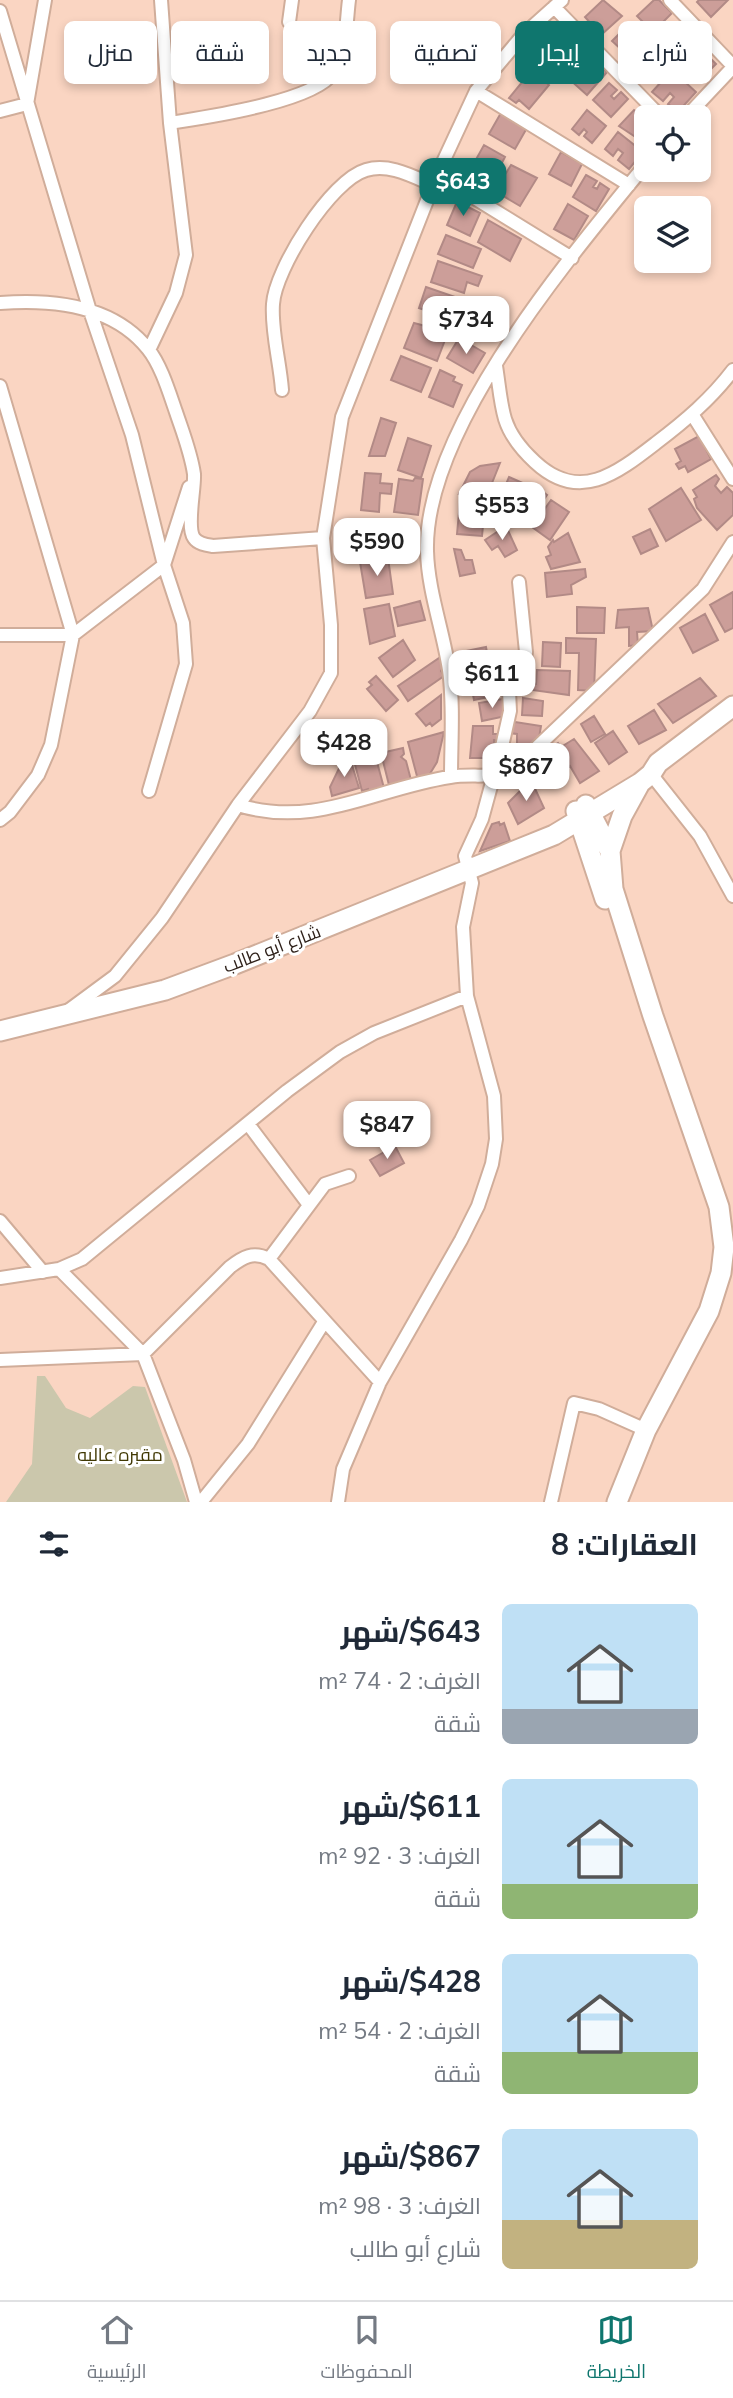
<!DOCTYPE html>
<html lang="ar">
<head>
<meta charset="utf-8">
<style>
	:root { --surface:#fff; --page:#f6f6f7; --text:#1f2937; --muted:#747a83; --line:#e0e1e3; --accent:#0f766e }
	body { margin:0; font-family:Mulish,Cairo,sans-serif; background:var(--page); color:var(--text); direction:rtl; height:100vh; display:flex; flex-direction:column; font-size:26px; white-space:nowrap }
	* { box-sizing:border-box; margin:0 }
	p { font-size:23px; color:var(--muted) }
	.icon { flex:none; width:38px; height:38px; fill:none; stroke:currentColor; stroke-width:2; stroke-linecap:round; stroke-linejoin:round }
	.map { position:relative; height:1502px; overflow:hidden; direction:ltr }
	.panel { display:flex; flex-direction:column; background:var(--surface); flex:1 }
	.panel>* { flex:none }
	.hud { position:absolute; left:21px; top:21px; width:691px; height:63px; direction:rtl; display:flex; gap:14px }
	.buttons { position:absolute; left:634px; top:105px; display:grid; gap:14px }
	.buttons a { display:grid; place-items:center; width:77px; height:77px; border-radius:10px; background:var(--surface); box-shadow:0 4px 10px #0003; font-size:35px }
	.price { position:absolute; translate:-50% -60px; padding:0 16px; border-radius:14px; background:#fff; color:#222; font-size:23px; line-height:46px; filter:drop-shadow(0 2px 4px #0008) }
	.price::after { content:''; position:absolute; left:50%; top:42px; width:21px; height:16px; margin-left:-10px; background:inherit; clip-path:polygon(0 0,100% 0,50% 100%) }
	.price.on { background:var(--accent); color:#fff }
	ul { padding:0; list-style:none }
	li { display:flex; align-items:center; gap:21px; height:175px; padding:0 35px }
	li span { display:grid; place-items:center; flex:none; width:196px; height:140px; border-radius:10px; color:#555 }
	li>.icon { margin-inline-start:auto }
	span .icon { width:84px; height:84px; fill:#fffc; stroke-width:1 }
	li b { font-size:30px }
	h2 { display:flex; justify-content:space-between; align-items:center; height:84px; padding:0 35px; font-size:30px }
	.pill { padding:0 24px; border-radius:10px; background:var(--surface); box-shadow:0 4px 10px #0003; font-size:24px; line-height:63px }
	.pill.on { background:var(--accent); color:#fff }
	.menu { display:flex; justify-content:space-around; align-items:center; height:98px; border-top:2px solid var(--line); background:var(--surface); font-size:19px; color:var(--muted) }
	.menu a { display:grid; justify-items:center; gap:4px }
	.menu .on { color:var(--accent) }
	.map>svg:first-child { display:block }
	.green { fill:#cbc7ac }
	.building { fill:#cc9e99; stroke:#b28a86; stroke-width:2 }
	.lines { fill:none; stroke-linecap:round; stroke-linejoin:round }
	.street-casing { stroke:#d0ad9a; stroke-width:16 }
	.secondary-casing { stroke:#d0ad9a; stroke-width:23 }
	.street { stroke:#fff; stroke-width:12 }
	.secondary { stroke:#fff; stroke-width:19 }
	.labels { text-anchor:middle; stroke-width:6; stroke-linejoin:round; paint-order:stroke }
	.street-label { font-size:18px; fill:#2f221b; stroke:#fff }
	.park-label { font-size:18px; fill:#403803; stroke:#fff }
</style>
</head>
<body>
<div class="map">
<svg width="733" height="1502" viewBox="0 0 733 1502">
	<rect width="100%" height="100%" fill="#fad5c2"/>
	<path class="green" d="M37,1376h8l21,32 24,10 43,-32 12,1 42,115h-181l26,-38z"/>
	<path class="building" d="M603,0l19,16 -21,19 -16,-18z
		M654,0h5l13,13 -19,19 -16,-16z
		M699,0h29l-17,17 -14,-15z
		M630,23l13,13 -18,17 -13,-12z
		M676,23l7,8 4,-4 6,6 -23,21 -13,-13z
		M566,35l16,17 -16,19 -4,-3 -6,6 -14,-12z
		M652,44l16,16 -18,19 -16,-16z
		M699,47l17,17 -16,16 -5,-5 5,-5 -6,-5 -6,6 -6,-7z
		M588,56l19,16 -20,23 -18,-16z
		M532,70l17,15 -20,24 -10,-9 -3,3 -7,-5z
		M672,70l24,22 -18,20 -10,-8 6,-7 -4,-4 -7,8 -11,-9z
		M609,83l8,7 -6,6 3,3 7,-7 7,7 -17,18 -18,-17z
		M587,110l19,16 -14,17 -8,-7 3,-4 -3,-3 -5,6 -7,-6z
		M634,110l11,9 -5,7 6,5v13l-27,-18z
		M502,111l26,15 -13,23 -26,-15z
		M618,132l25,20 -14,17 -11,-9 5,-7 -5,-4 -5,7 -8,-7z
		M484,145l21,12 -14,27 -22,-12z
		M561,152l21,12 -11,22 -22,-12z
		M511,165l26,13 -17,28 -25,-15z
		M586,175l11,6 -4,6 4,2 3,-6 9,6 -13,22 -23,-14z
		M459,197l9,5 -2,4 14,7 -10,23 -23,-11z
		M568,204l20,12 -14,24 -20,-11z
		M488,220l33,19 -11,22 -32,-19z
		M446,235l35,14 -8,19 -35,-14z
		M438,261l44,15 -4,10 -11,-4 -3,11 -33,-11z
		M426,287l38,13 -7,21 -38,-13z
		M414,323l34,9 -11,29 -33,-13z
		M459,338l26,15 -12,20 -26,-15z
		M401,356l30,12 -10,24 -30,-12z
		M440,370l15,7 -2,4 9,4 -9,22 -24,-10z
		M381,418l15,5 -11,33h-16z
		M699,436l12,23 -23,13 -3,-6 -6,3 -3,-5 5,-3 -6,-12z
		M408,438l23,8 -10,32 -23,-8z
		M500,463l-14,35 -27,-4 11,-22 10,-6z
		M365,473l16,1 -1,9 12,1 -1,10 -11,-1 -1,19 -18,-2z
		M716,475l3,4 -4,7 6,7 6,-6 6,6v22l-16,15 -20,-22 -3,-9 3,-2 -4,-7z
		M509,477l16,7 -15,35 -22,-9 10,-23 6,2z
		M415,478l8,1 -5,36 -24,-3 5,-33 14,2z
		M681,488l20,32 -35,21 -17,-32z
		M539,489l8,6 -17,24 -6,-10z
		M551,500l18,12 -19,28 -18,-13z
		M460,502l25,3 -3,31 -25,-2z
		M506,526l11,24 -12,7 -7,-11 -6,4 -7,-10z
		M650,529l8,17 -17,8 -8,-17z
		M568,533l12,29 -29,7 -5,-12 5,-2 -3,-8 5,-7 1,2z
		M454,549l7,1 4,10h7l3,13 -15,3z
		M388,558l5,36 -27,4 -6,-36z
		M585,569l1,8 -15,8 1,9 -25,3 -2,-24z
		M733,592v36l-8,4 -15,-27z
		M420,601l5,19 -27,6 -4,-18z
		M389,604l6,32 -25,8 -6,-35z
		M577,607l28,1 -1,25h-27z
		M648,608l5,23 -16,1 1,13 -9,1v-19l-13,1 2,-18z
		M705,614l13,26 -25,13 -13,-25z
		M566,638l30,1 -2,52 -16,-1 1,-37h-13z
		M403,640l12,20 -22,17 -14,-19z
		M543,642l18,1 -1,24 -18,-1z
		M486,647l1,6 6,-1 3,12 -26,5 -4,-18z
		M442,656l2,10 -3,5 3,5 -36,25 -10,-15z
		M537,670l33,1 -1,24 -37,-5v-6h4z
		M495,674l2,7 6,-2v15l-29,6 -4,-21z
		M376,676l22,24 -12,11 -19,-22 5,-4 -3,-3z
		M700,678l16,18 -43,27 -15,-19z
		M441,695v24l-9,7 -2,-3 -4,3 -10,-12z
		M523,698l20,3 -1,15 -20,-1z
		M503,699l3,17 -24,5 -3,-18z
		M654,710l12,20 -27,14 -11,-18z
		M594,716l11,18 -14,8 -10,-18z
		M353,720l19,21 -33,9 -7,-5 15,-24z
		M515,722l26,4 -3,18 -12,10h-9v-20l-8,-1z
		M473,726h20v8h6v6h-5l1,18h-25z
		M613,731l14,21 -18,12 -14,-21z
		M444,732l-7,30 -9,15 -10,3 -10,-38z
		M574,739l25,32 -19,12 -10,-17 -5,3 -13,-22 6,-4 3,4z
		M403,748l1,6 -3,3 5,4 5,19 -22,5 -8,-32z
		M374,751l10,37 -15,5 -1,-4 -6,2 -9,-34z
		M349,755l10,33 -27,8 -2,-9 14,-29z
		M531,780l13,28 -26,16 -10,-21z
		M499,822l1,3 4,-2 6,18 -30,10 12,-27z
		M395,1146l9,17 -24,13 -10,-16z"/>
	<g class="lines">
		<defs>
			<path id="street" d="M670,0l63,66
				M554,7l107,110
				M0,11l90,300 42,124 32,130 19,58 3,41 -37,127
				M289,22l3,-22
				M476,91l153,94
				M0,111l27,-7 18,-104
				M686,117l47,-50
				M170,123c36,-6 143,-21 163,-50 14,-19 13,-50 16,-73
				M437,175l135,83
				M0,303c52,-4 113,2 148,46 13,16 21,43 28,63 7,21 15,41 18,62 1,15 -8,53 0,64 4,6 13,7 19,8l110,-8
				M149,350l27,-57 10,-38 -16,-132 -9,-123
				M496,366c3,18 4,36 9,53 5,16 18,32 30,43 44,41 81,12 121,-19 29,-22 55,-44 77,-73
				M0,386l73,249 -22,110 -13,30 -28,37 -10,8
				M282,390c-2,-28 -11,-59 -9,-86 2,-35 58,-124 93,-134 23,-7 46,6 67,15
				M692,414l41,65
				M0,635h73l91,-70 25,-78
				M651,774l49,62 33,60
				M451,776c0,-35 3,-71 -2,-106 -6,-40 -21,-79 -22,-119 -3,-123 144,-295 219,-387
				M238,805c78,24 138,-17 212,-28 23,-4 43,3 64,-8l189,-180 30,-47
				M69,1010l46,-34 47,-58 76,-113 72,-94 21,-38v-48l-8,-87 19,-121 95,-242 39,-84 47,-56 39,-35
				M248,1124l61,81
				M0,1221l43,51
				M269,1259l56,-75 24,-8
				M59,1269l84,85 41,106 12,42
				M0,1278l59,-9 23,-10 205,-168 53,-39 34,-19 93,-37
				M0,1360l143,-6 87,-87c13,-10 23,-16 39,-8l111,123
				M201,1502l47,-58 76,-122
				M338,1502l5,-33 37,-87 81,-142 17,-34 14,-42 4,-25 -2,-43 -27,-100 -4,-69 9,-44 -7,-27 17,-37 21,-77 7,-31 -1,-20 15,-24 2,-15 -7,-70
				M551,1502l23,-99 25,6 47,21"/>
			<path id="secondary" d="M586,805l24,46 3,38 40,127 66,191 5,40 -3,26 -12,38 -63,119 -29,72
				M576,811l29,88
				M610,851l12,-35 17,-31
				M0,1031l165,-41 70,-26 319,-129 86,-52 11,-9 7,-11 75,-57"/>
		</defs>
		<use href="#street" class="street-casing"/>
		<use href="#secondary" class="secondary-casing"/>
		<use href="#street" class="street"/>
		<use href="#secondary" class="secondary"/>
	</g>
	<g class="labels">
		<g class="street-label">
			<text transform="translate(272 949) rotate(-21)" y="6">شارع أبو طالب</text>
		</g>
		<g class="park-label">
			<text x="120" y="1461">مقبره عاليه</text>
		</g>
	</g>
</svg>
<div class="buttons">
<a><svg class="icon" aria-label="locate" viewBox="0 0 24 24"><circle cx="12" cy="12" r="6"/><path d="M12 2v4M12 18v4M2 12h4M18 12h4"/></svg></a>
<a><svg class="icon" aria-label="layers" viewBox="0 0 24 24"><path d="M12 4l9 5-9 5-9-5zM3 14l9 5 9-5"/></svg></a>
</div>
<b class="price on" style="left:463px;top:218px">$643</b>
<b class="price" style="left:466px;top:356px">$734</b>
<b class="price" style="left:502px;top:542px">$553</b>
<b class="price" style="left:377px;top:578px">$590</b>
<b class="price" style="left:492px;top:710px">$611</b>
<b class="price" style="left:344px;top:779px">$428</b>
<b class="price" style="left:526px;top:803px">$867</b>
<b class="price" style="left:387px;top:1161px">$847</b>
<div class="hud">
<a class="pill">شراء</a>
<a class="pill on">إيجار</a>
<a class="pill">تصفية</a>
<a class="pill">جديد</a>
<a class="pill">شقة</a>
<a class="pill">منزل</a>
</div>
</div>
<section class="panel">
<h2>العقارات: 8<svg class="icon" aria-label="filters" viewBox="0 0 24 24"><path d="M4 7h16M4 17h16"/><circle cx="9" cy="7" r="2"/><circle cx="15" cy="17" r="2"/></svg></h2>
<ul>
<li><span style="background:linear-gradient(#bfe0f5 75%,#9aa5b1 0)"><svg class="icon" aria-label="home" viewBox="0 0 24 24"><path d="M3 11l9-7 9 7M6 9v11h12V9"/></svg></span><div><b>$643/شهر</b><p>الغرف: 2 · 74 m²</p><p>شقة</p></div></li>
<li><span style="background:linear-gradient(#bfe0f5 75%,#8fb573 0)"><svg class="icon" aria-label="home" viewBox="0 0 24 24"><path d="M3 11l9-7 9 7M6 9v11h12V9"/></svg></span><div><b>$611/شهر</b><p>الغرف: 3 · 92 m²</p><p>شقة</p></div></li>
<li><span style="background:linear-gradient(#bfe0f5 70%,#8fb573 0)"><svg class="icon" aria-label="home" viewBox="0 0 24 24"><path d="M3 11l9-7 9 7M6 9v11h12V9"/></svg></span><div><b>$428/شهر</b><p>الغرف: 2 · 54 m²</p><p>شقة</p></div></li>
<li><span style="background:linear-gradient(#bfe0f5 65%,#c2b280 0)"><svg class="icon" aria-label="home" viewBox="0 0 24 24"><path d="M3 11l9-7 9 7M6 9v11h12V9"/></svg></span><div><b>$867/شهر</b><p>الغرف: 3 · 98 m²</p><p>شارع أبو طالب</p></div></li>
</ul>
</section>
<nav class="menu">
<a class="on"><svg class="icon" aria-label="map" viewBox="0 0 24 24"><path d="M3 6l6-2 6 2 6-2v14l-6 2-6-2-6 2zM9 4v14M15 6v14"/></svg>الخريطة</a>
<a><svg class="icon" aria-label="saved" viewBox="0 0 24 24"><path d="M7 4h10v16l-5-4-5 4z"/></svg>المحفوظات</a>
<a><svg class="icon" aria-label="home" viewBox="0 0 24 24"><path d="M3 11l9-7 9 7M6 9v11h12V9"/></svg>الرئيسية</a>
</nav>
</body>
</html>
